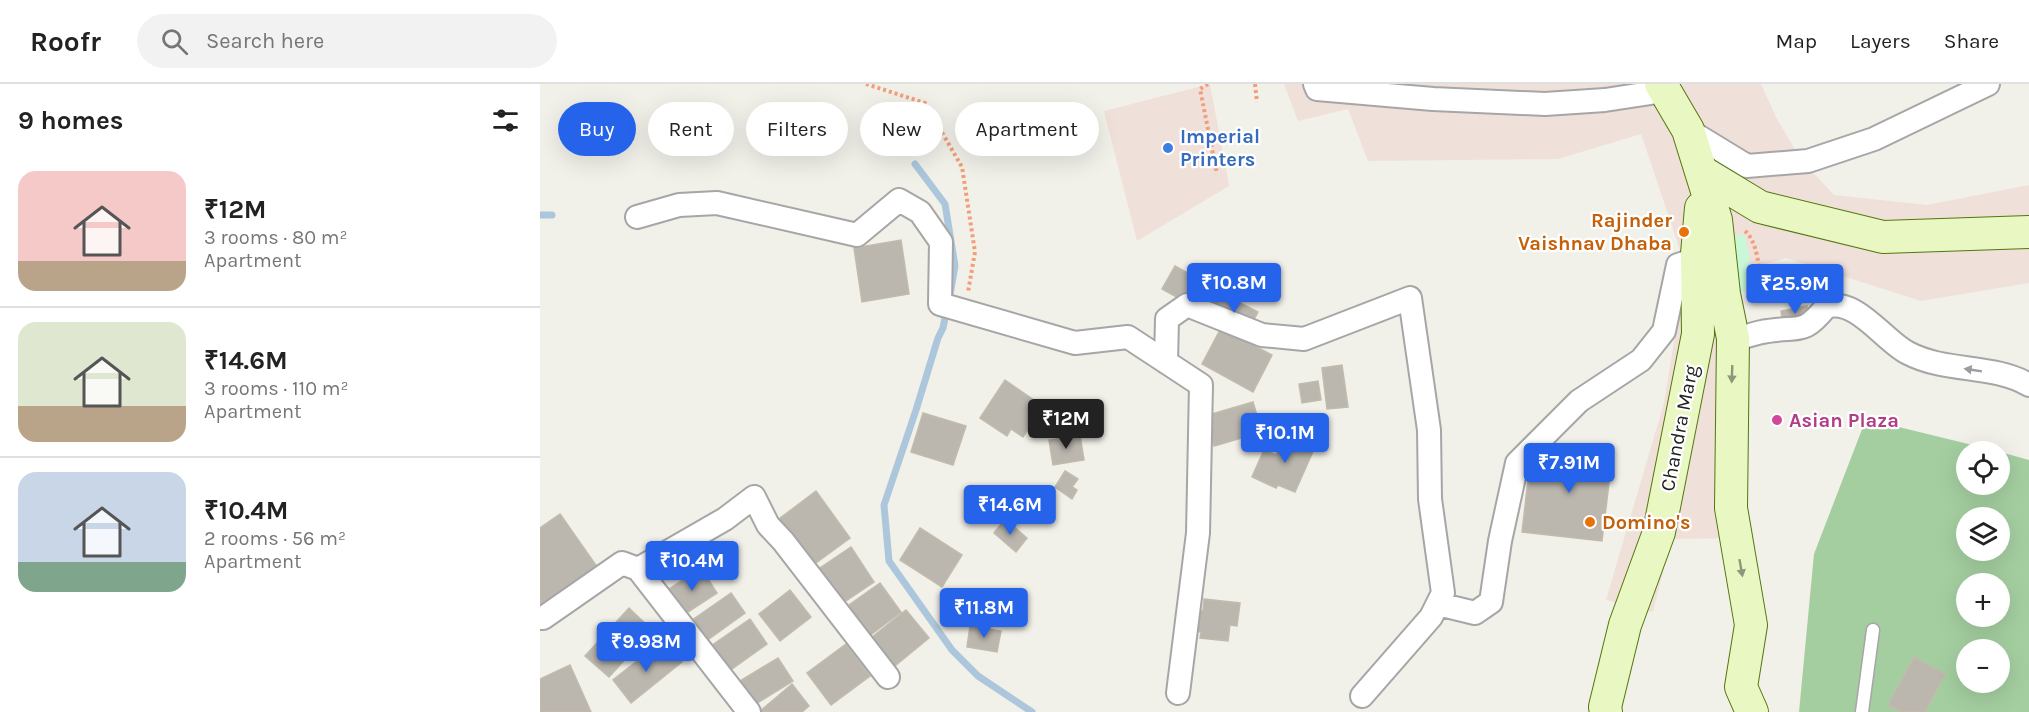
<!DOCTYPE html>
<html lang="en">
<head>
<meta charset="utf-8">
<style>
	:root { --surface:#fff; --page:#f2f2f2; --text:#222; --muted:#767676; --line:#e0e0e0; --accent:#2563eb }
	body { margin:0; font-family:Karla,sans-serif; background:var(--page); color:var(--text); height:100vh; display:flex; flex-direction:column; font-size:22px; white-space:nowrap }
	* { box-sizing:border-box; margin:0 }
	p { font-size:20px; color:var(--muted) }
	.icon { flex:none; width:33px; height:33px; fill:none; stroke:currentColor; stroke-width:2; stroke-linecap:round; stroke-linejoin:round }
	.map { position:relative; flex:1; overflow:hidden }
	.drawer { display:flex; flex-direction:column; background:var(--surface); width:540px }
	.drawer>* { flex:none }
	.hud { position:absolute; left:18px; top:18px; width:570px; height:54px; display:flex; gap:12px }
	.tools { position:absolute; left:1416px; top:357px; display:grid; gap:12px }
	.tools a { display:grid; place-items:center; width:54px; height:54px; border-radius:50%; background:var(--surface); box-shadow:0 6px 24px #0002; font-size:30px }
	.price { position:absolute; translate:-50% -51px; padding:0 14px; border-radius:6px; background:var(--accent); color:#fff; font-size:20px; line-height:39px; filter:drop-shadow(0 2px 3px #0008) }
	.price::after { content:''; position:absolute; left:50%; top:36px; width:18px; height:14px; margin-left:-9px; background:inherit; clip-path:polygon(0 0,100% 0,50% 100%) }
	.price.current { background:#222; color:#fff }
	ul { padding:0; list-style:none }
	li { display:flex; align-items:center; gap:18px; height:150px; padding:0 18px }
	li+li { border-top:2px solid var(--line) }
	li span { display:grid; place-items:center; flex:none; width:168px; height:120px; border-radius:18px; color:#555 }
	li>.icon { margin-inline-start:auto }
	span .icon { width:72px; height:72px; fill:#fffc; stroke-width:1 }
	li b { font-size:26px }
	h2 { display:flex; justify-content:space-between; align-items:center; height:72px; padding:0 18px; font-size:26px }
	.pill { padding:0 21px; border-radius:27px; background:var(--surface); box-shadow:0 6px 24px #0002; font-size:21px; line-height:54px }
	.pill.current { background:var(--accent); color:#fff }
	header { display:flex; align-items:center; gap:36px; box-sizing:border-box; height:84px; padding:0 30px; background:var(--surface); border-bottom:2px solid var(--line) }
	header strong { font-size:28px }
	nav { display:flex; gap:33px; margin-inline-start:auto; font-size:21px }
	.search { width:420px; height:54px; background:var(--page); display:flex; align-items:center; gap:15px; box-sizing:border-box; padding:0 21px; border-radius:33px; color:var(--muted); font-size:22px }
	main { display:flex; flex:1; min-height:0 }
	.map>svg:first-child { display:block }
	.commercial { fill:#f0e0da }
	.forest { fill:#a4cea0; fill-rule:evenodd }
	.park { fill:#caf7d7 }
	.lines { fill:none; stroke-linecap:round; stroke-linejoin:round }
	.stream { stroke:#acc7dc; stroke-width:7 }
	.building { fill:#bbb7af; stroke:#c2bbac; stroke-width:1.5 }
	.lane-casing { stroke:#a6a6a6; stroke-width:15 }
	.street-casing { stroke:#a6a6a6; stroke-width:26 }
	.secondary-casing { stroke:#54760c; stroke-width:34 }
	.path { stroke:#f29f79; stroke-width:4; stroke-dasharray:3 3; stroke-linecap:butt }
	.lane { stroke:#fff; stroke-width:12 }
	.street { stroke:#fff; stroke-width:22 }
	.secondary { stroke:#e9f7c2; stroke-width:32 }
	.oneway { fill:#9c9c9c }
	.oneway2 { fill:#8f977a }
	.shop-dot { fill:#3f7fe0; stroke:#fff; stroke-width:2 }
	.food-dot { fill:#e8710a; stroke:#fff; stroke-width:2 }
	.hotel-dot { fill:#d1479c; stroke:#fff; stroke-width:2 }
	.labels { text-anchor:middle; stroke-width:4.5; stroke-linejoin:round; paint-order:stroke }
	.shop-label { font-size:20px; font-weight:bold; fill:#366cbe; stroke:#fff; text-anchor:start }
	.food-label { font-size:20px; font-weight:bold; fill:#c56008; stroke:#fff; text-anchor:end }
	.hotel-label { font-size:20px; font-weight:bold; fill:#b23c85; stroke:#fff; text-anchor:start }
	.street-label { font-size:20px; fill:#222; stroke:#fff }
</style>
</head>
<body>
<header>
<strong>Roofr</strong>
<div class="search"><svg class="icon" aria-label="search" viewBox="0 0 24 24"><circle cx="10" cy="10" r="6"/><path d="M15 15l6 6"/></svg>Search here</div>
<nav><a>Map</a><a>Layers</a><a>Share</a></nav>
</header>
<main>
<section class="drawer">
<h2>9 homes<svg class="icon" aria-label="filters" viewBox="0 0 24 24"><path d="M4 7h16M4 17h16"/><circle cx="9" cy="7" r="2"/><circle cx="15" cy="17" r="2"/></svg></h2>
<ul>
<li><span style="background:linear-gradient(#f6c9c9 75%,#b9a48a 0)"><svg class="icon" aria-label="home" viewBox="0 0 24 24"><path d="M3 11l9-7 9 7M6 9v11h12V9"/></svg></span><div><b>₹12M</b><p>3 rooms · 80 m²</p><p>Apartment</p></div></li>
<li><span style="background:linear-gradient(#dfe7d0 70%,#b9a48a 0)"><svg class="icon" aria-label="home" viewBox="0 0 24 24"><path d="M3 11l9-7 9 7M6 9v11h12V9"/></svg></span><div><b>₹14.6M</b><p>3 rooms · 110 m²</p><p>Apartment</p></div></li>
<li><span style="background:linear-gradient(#c9d6e8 75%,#7fa58c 0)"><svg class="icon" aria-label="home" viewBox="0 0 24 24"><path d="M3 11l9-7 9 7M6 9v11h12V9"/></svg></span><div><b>₹10.4M</b><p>2 rooms · 56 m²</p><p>Apartment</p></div></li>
</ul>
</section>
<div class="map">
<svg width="1489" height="628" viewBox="0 0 1489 628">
	<rect width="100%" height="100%" fill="#f1f0e9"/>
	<path class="commercial" d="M670,0l19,102 -92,55 -33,-130z
		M744,0h477l15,33 25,43 33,35 93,10 102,-20v98l-108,18 -135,-43 -46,14 2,66 -1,200 -70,1 -18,73 -47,-12 58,-197 22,-135 -45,-134 -83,25 -190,2 -20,-52 -50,12z"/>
	<path class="forest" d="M1326,335l131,32 -31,1v32h34v-32l29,8v252h-230l15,-158zM1426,434h34v32h-34zM1426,500h34v32h-34zM1426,566h34v32h-34z"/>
	<path class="park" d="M1205,150l10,56 -21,3 -9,-55z"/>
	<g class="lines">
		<path class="stream" d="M375,80l30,40 10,62 -5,29
			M0,131h12
			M407,224l-4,20 -5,10 -22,72 -32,95 5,56 63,89 26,26 54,36"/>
	</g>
	<path class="building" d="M361,156l8,54 -47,8 -8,-54z
		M635,182l38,21 -13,23 -38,-21z
		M681,209l37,19 -12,22 -37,-19z
		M1267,222l2,13 -26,6 -2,-14z
		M681,244l51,27 -19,37 -51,-28z
		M802,281l6,42 -21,2 -5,-41z
		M465,296l33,23 -8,11 5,4 -12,19 -12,-8 -4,7 -27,-18z
		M778,297l3,19 -19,3 -3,-19z
		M713,318l9,30 -48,14 -9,-30z
		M383,329l43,13 -13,39 -42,-13z
		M745,350l30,13 -20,45 -17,-7 -2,3 -24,-11 12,-27 12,5z
		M540,351l4,25 -31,5 -4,-25z
		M1016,360l57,6 -11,91 -80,-9 8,-69 23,3z
		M525,387l13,8 -6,8 5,3 -5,9 -17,-12z
		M276,407l34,47 -41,30 -34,-46z
		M20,430l40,57 -60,36v-79z
		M465,435l22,19 -11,14 -22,-19z
		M380,444l42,27 -20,32 -42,-27z
		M311,463l23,35 -37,25 -23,-35z
		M161,484l16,25 -35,23 -16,-25z
		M340,499l21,29 -37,28 -22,-30z
		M250,506l21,27 -31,24 -21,-27z
		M191,509l14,20 -43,31 -14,-21z
		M664,515l36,4 -3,23 -7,-1 -2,16 -28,-3 1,-6 -6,-1 2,-21 6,1z
		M89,524l23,22 -43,47 -24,-21z
		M366,526l23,28 -39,32 -23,-29z
		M210,535l17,25 -42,30 -17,-26z
		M430,542l31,5 -4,21 -30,-5z
		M306,560l24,32 -39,29 -24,-32z
		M116,562l8,10 8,-6 10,12 -51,41 -18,-23z
		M1374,573l31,17 -20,38h-24l-13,-7z
		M238,574l15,23 -44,27 -14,-24z
		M30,581l21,47h-51v-33z
		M252,600l17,22 -7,6h-43z"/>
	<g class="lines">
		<defs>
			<path id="lane" d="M1322,628l11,-82"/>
			<path id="street" d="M775,0l2,5 116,10 112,5 60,-4 59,-9
				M1148,46l59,36 61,-5 66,-22 114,-55
				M97,133l42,-12 38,-2 140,32 42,-35 21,12 21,30 -1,62 135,39 53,-6 73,48 -3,148 -20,160
				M1193,254l3,1c10,-2 21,-7 32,-8 33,-5 35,4 58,-24 30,-10 58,34 82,46 38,20 87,11 121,32
				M626,278l1,-43 20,-14 75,30 42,4 106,-41 19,132 1,69 13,94 -12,24 -69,79
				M98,485l111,143
				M898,520l37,9 16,-11 9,-61 17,-78 62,-62 62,-41 23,-29 14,-66 18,-6 1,-5
				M0,534h3l79,-55 16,6 87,-50 29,-22 14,28 15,16 105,136"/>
			<path id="secondary" d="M1121,0l27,46 28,90 8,74 9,44 -2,170 20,117 -10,62 11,25
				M1162,88l58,35 123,30 146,-5
				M1066,628l-1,-5 20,-82 34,-93 39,-198 -1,-80 4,-46"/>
		</defs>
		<use href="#lane" class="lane-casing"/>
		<use href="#street" class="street-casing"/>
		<use href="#secondary" class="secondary-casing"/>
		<path class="path" d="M326,0l59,19 37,64 13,85 -7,40
			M668,0l-8,5 17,85
			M715,0l2,18
			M1205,147c13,11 14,38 16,55l20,10 22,4"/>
		<use href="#lane" class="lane"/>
		<use href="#street" class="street"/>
		<use href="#secondary" class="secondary"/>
	</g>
	<defs><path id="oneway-solid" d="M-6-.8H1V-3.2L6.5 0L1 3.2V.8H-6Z" transform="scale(1.5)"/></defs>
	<use class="oneway" href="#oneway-solid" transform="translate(1433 286) rotate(-171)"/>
	<g class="oneway2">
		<use href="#oneway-solid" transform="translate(1192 290) rotate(92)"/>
		<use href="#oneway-solid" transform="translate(1201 484) rotate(80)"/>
	</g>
	<circle class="shop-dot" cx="628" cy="64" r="6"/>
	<g class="food-dot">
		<circle cx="1144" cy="148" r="6"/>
		<circle cx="1050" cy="438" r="6"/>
	</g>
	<circle class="hotel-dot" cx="1237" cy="336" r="6"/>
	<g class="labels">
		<g class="shop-label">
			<text x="640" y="59">Imperial<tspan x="640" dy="23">Printers</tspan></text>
		</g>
		<g class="food-label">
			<text x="1132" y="143">Rajinder<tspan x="1132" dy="23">Vaishnav Dhaba</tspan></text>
			<text x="1062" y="445" text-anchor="start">Domino's</text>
		</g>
		<g class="hotel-label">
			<text x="1249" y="343">Asian Plaza</text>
		</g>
		<g class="street-label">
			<text transform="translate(1139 344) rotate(-79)" y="7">Chandra Marg</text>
		</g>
	</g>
</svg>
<div class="tools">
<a><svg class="icon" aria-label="locate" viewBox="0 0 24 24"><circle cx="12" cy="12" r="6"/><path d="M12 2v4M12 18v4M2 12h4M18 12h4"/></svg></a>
<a><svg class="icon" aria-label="layers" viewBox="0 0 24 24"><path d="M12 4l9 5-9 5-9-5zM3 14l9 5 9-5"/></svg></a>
<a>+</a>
<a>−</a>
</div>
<b class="price" style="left:694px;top:230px">₹10.8M</b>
<b class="price" style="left:1255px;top:231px">₹25.9M</b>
<b class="price current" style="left:526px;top:366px">₹12M</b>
<b class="price" style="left:745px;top:380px">₹10.1M</b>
<b class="price" style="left:1029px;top:410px">₹7.91M</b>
<b class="price" style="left:470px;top:452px">₹14.6M</b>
<b class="price" style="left:152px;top:508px">₹10.4M</b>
<b class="price" style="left:444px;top:555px">₹11.8M</b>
<b class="price" style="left:106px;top:589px">₹9.98M</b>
<div class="hud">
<a class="pill current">Buy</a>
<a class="pill">Rent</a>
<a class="pill">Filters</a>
<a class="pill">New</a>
<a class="pill">Apartment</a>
</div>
</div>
</main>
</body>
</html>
